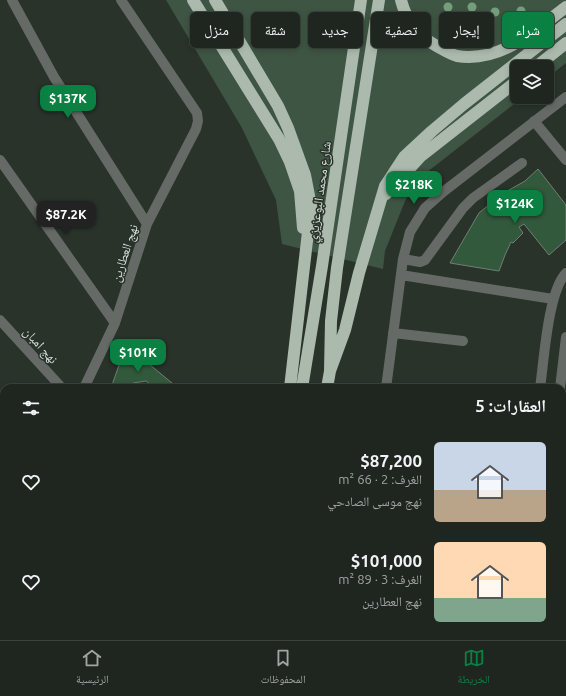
<!DOCTYPE html>
<html lang="ar">
<head>
<meta charset="utf-8">
<style>
	:root { --surface:#1f2620; --page:#272e29; --text:#f1f3f6; --muted:#a1a5a5; --line:#3c433e; --accent:#0b8043 }
	body { margin:0; font-family:Ubuntu,"Noto Naskh Arabic",sans-serif; background:var(--page); color:var(--text); direction:rtl; height:100vh; display:flex; flex-direction:column; font-size:15px; white-space:nowrap }
	* { box-sizing:border-box; margin:0 }
	p { font-size:13px; color:var(--muted) }
	.icon { flex:none; width:22px; height:22px; fill:none; stroke:currentColor; stroke-width:2; stroke-linecap:round; stroke-linejoin:round }
	.map { position:relative; flex:1; overflow:hidden; direction:ltr }
	.panel { position:absolute; left:0px; top:384px; width:566px; height:256px; display:flex; flex-direction:column; background:var(--surface); border-radius:12px 12px 0 0; box-shadow:0 2px 6px #0003,0 0 0 1px var(--line); direction:rtl }
	.panel>* { flex:none }
	.guide { position:absolute; left:12px; top:12px; width:542px; height:36px; direction:rtl; display:flex; gap:8px }
	.tools { position:absolute; left:510px; top:60px; display:grid; gap:8px }
	.tools a { display:grid; place-items:center; width:44px; height:44px; border-radius:6px; background:var(--surface); box-shadow:0 2px 6px #0003,0 0 0 1px var(--line); font-size:20px }
	.price { position:absolute; translate:-50% -34px; padding:0 9px; border-radius:8px; background:var(--accent); color:#fff; font-size:13px; line-height:26px; filter:drop-shadow(0 1px 2px #0008) }
	.price::after { content:''; position:absolute; left:50%; top:24px; width:12px; height:9px; margin-left:-6px; background:inherit; clip-path:polygon(0 0,100% 0,50% 100%) }
	.price.on { background:#222; color:#fff }
	ul { padding:0; list-style:none }
	li { display:flex; align-items:center; gap:12px; height:100px; padding:0 20px }
	li span { display:grid; place-items:center; flex:none; width:112px; height:80px; border-radius:6px; color:#555 }
	li>.icon { margin-inline-start:auto }
	span .icon { width:48px; height:48px; fill:#fffc; stroke-width:1 }
	li b { font-size:17px }
	h2 { display:flex; justify-content:space-between; align-items:center; height:48px; padding:0 20px; font-size:17px }
	.tag { padding:0 14px; border-radius:6px; background:var(--surface); box-shadow:0 2px 6px #0003,0 0 0 1px var(--line); font-size:14px; line-height:36px }
	.tag.on { background:var(--accent); color:#fff }
	.tab-bar { display:flex; justify-content:space-around; align-items:center; height:56px; border-top:1px solid var(--line); background:var(--surface); font-size:11px; color:var(--muted) }
	.tab-bar a { display:grid; justify-items:center; gap:2px }
	.tab-bar .on { color:var(--accent) }
	.map>svg:first-child { display:block }
	.green { fill:#3e5543 }
	.building { fill:#32593b; stroke:#727e74 }
	.lines { fill:none; stroke-linecap:round; stroke-linejoin:round }
	.minor { stroke:#656a66; stroke-width:10 }
	.highway { stroke:#acbaae; stroke-width:12 }
	.tree { fill:#769e7d }
	.labels { text-anchor:middle; stroke-width:3; stroke-linejoin:round; paint-order:stroke }
	.street-label { font-size:13px; fill:#d8dfd9; stroke:#29332a }
</style>
</head>
<body>
<div class="map">
<svg width="566" height="640" viewBox="0 0 566 640">
	<rect width="100%" height="100%" fill="#29332a"/>
	<path class="green" d="M166,0h400v63l-19,15v-11h-30v30h6l-106,83 -12,21 -20,50 -2,18 -101,-25 -6,-44 -34,-72z"/>
	<path class="building" d="M538,169l28,36v35l-17,15 -25,-31 -5,3 4,6 -10,10 -2,-1 -6,13 -6,16 -49,-8 29,-50 23,-19 23,-13z
		M126,345l52,43h-23l-9,-7 -13,2 -5,5h-17z
		M0,598l3,30h-3z"/>
	<g class="lines">
		<path class="minor" d="M12,0l42,77 93,147
			M534,121l32,39
			M0,160l115,163
			M403,259l17,3 5,-2 38,-52 10,-10 49,-35
			M401,275l152,24
			M0,320l62,68
			M393,333l70,8
			M84,388l31,-65 32,-99 49,-95 2,-8 -1,-8 -76,-113
			M386,388l17,-129 7,-27 15,-24 18,-16 123,-95
			M540,388c4,-27 8,-97 26,-115
			M560,388l6,-51
			M562,413h4
			M0,503l4,-1
			M562,506l4,1
			M368,636l1,4
			M422,636l65,4
			M225,640v-4
			M346,640l1,-4
			M511,640l9,-2 6,2"/>
		<path class="highway" d="M193,0l86,139 11,23 10,29 3,37
			M215,0l63,106 10,22 17,47 6,31 -21,182
			M401,0c5,20 16,35 34,45 7,4 15,9 22,11 44,7 77,-25 109,-49
			M536,67l30,-24
			M386,194l35,-38 96,-75
			M330,371l15,-41 14,-57 26,-87 19,-29 28,-26 32,-27 102,-80
			M302,388l20,-122 39,-266
			M327,388l3,-17 1,-50 6,-53 42,-268
			M272,640l1,-4
			M298,640v-4"/>
	</g>
	<g class="tree">
		<circle cx="448" cy="7" r="4.5"/>
		<circle cx="472" cy="7" r="4.5"/>
		<circle cx="521" cy="11" r="4.5"/>
		<circle cx="495" cy="12" r="4.5"/>
		<circle cx="470" cy="17" r="4.5"/>
		<circle cx="471" cy="32" r="4.5"/>
		<circle cx="457" cy="38" r="4.5"/>
	</g>
	<g class="labels">
		<g class="street-label">
			<text transform="translate(319 192) rotate(-82)" y="5">شارع محمد البوعزيزي</text>
			<text transform="translate(124 253) rotate(-72)" y="5">نهج العطارين</text>
			<text transform="translate(41 345) rotate(48)" y="5">نهج امبان</text>
		</g>
	</g>
</svg>
<div class="tools">
<a><svg class="icon" aria-label="layers" viewBox="0 0 24 24"><path d="M12 4l9 5-9 5-9-5zM3 14l9 5 9-5"/></svg></a>
</div>
<b class="price" style="left:68px;top:119px">$137K</b>
<b class="price" style="left:414px;top:205px">$218K</b>
<b class="price" style="left:515px;top:224px">$124K</b>
<b class="price on" style="left:66px;top:235px">$87.2K</b>
<b class="price" style="left:138px;top:373px">$101K</b>
<div class="guide">
<a class="tag on">شراء</a>
<a class="tag">إيجار</a>
<a class="tag">تصفية</a>
<a class="tag">جديد</a>
<a class="tag">شقة</a>
<a class="tag">منزل</a>
</div>
<section class="panel">
<h2>العقارات: 5<svg class="icon" aria-label="filters" viewBox="0 0 24 24"><path d="M4 7h16M4 17h16"/><circle cx="9" cy="7" r="2"/><circle cx="15" cy="17" r="2"/></svg></h2>
<ul>
<li><span style="background:linear-gradient(#c9d6e8 60%,#b9a48a 0)"><svg class="icon" aria-label="home" viewBox="0 0 24 24"><path d="M3 11l9-7 9 7M6 9v11h12V9"/></svg></span><div><b>$87,200</b><p>الغرف: 2 · 66 m²</p><p>نهج موسى الصادحي</p></div><svg class="icon" aria-label="heart" viewBox="0 0 24 24"><path d="M12 20l-8-8c-3-5 5-10 8-4 3-6 11-1 8 4z"/></svg></li>
<li><span style="background:linear-gradient(#ffd9b3 70%,#7fa58c 0)"><svg class="icon" aria-label="home" viewBox="0 0 24 24"><path d="M3 11l9-7 9 7M6 9v11h12V9"/></svg></span><div><b>$101,000</b><p>الغرف: 3 · 89 m²</p><p>نهج العطارين</p></div><svg class="icon" aria-label="heart" viewBox="0 0 24 24"><path d="M12 20l-8-8c-3-5 5-10 8-4 3-6 11-1 8 4z"/></svg></li>
</ul>
</section>
</div>
<nav class="tab-bar">
<a class="on"><svg class="icon" aria-label="map" viewBox="0 0 24 24"><path d="M3 6l6-2 6 2 6-2v14l-6 2-6-2-6 2zM9 4v14M15 6v14"/></svg>الخريطة</a>
<a><svg class="icon" aria-label="saved" viewBox="0 0 24 24"><path d="M7 4h10v16l-5-4-5 4z"/></svg>المحفوظات</a>
<a><svg class="icon" aria-label="home" viewBox="0 0 24 24"><path d="M3 11l9-7 9 7M6 9v11h12V9"/></svg>الرئيسية</a>
</nav>
</body>
</html>
